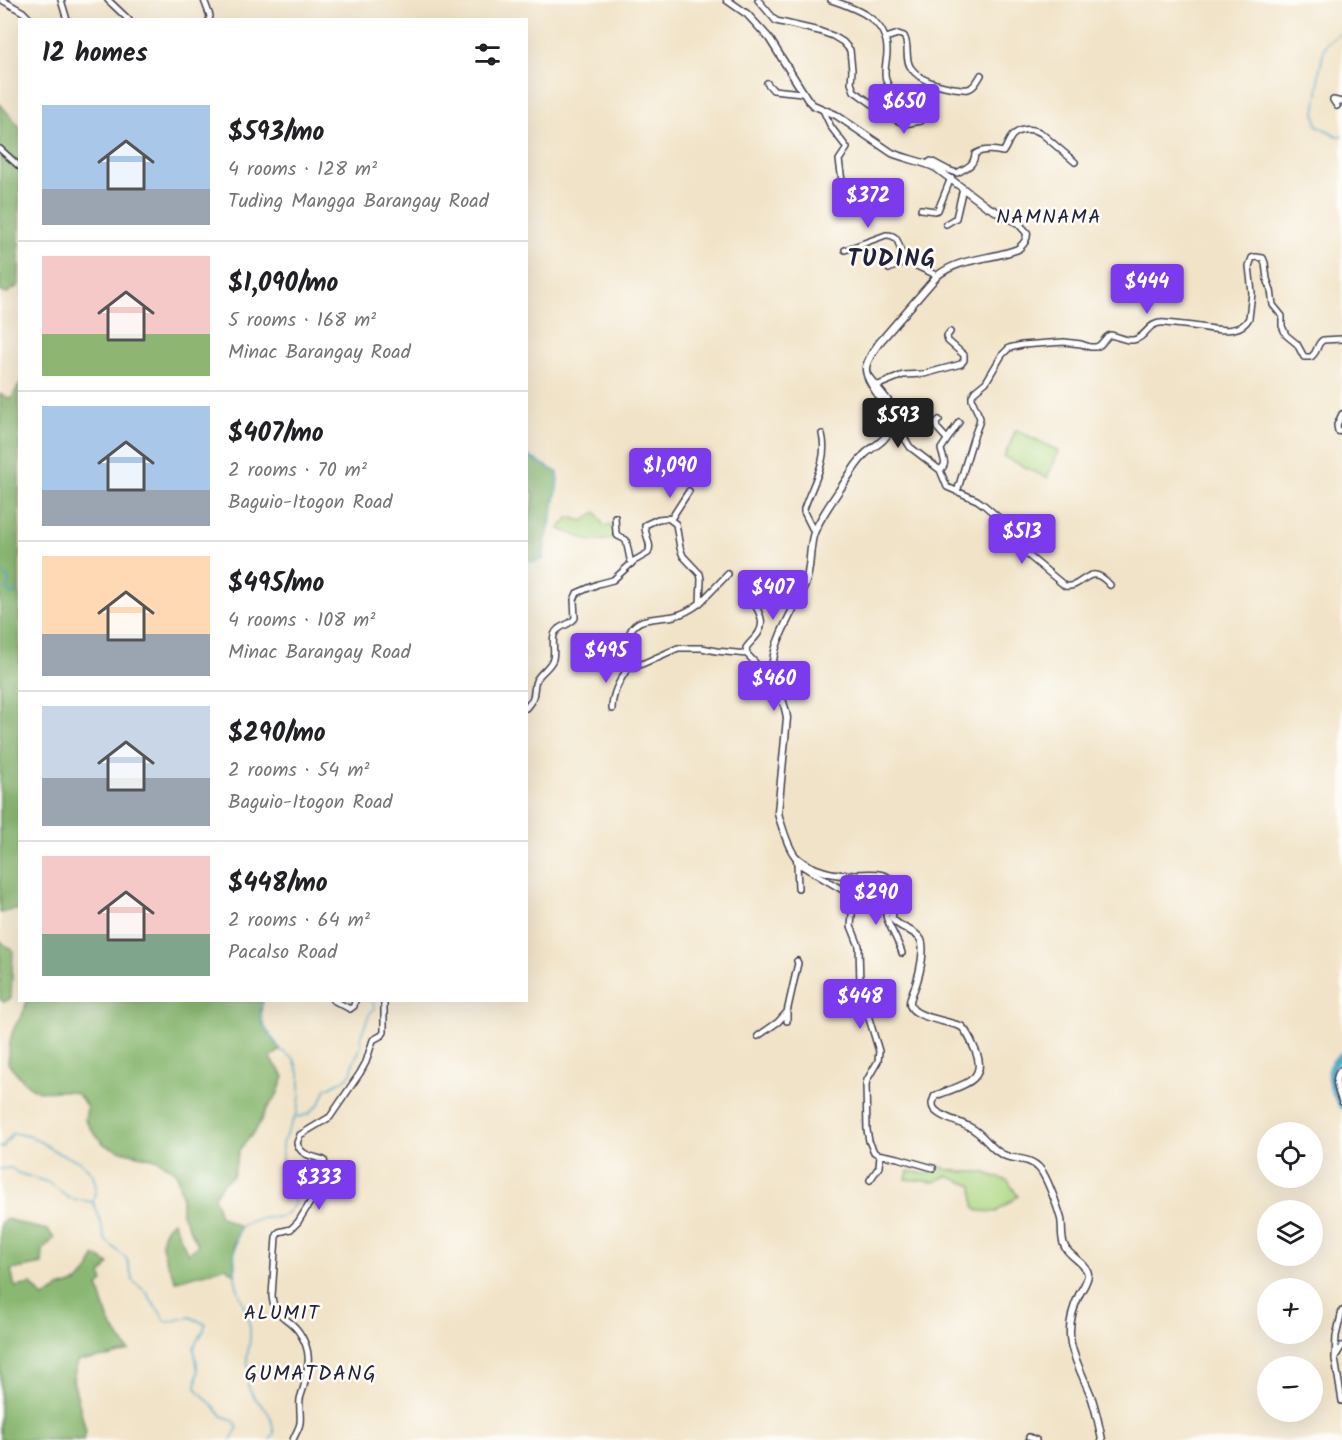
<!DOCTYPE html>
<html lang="en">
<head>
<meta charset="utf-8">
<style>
	:root { --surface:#fff; --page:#f2f2f2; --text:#202124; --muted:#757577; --line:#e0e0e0; --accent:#7c3aed }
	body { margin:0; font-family:Kalam,sans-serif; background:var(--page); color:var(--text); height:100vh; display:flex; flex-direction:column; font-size:22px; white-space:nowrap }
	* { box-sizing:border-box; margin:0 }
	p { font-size:20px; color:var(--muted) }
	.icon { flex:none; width:33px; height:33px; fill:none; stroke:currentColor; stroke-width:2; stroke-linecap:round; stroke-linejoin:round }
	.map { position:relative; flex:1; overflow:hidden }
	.drawer { position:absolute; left:18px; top:18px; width:510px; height:984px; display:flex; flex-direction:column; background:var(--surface); border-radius:0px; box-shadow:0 6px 24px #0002 }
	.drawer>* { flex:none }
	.controls { position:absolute; left:1257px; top:1122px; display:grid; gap:12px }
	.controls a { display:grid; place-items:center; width:66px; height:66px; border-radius:50%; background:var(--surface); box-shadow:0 6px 24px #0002; font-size:30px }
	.price { position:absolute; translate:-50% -51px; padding:0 14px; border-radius:6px; background:var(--accent); color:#fff; font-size:20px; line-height:39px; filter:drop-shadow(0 2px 3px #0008) }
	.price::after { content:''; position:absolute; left:50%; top:36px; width:18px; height:14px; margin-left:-9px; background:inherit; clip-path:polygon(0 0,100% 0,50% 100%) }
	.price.active { background:#222; color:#fff }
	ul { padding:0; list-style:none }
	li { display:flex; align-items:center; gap:18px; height:150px; padding:0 24px }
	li+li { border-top:2px solid var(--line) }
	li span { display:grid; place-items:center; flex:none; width:168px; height:120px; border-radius:0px; color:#555 }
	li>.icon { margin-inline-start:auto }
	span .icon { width:72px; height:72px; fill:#fffc; stroke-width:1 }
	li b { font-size:26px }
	h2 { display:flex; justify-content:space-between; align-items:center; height:72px; padding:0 24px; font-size:26px }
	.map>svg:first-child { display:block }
	.green { fill:#add884; stroke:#687d60; stroke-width:1.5 }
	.forest { fill:#8ab872; stroke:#566d56; stroke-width:1.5 }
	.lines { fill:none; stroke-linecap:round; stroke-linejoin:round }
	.stream { stroke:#4aa6c8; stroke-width:1.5 }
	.river { stroke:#4aa6c8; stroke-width:7 }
	.minor-casing { stroke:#413f50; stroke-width:8 }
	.major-casing { stroke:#413f50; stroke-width:9 }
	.minor { stroke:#fff; stroke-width:5 }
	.major { stroke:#fff; stroke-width:6 }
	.labels { text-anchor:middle; stroke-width:5; stroke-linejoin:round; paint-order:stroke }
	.neighbourhood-label { font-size:20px; letter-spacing:1.5px; fill:#22223b; stroke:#fdfcf7 }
	.quarter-label { font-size:21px; letter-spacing:1.5px; fill:#22223b; stroke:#fdfcf7 }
	.district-label { font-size:24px; font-weight:bold; letter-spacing:1.5px; fill:#22223b; stroke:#fdfcf7 }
</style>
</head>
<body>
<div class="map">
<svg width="1342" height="1440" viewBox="0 0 1342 1440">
	<rect width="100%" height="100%" fill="#fdfcf7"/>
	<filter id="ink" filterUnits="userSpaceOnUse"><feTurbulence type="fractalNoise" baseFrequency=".0167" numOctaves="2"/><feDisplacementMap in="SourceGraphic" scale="12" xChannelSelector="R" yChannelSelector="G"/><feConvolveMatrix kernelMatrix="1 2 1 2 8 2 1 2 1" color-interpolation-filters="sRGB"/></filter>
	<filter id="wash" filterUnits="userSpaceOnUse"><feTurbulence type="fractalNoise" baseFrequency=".008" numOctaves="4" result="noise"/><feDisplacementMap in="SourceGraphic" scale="24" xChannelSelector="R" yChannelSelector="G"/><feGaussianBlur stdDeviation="1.35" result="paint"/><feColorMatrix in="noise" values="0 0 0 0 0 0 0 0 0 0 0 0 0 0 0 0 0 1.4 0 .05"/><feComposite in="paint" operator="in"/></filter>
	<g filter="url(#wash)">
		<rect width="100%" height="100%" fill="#f1e3c7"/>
		<path class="green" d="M1016,430l43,21 -12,27 -43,-21z
			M596,512l8,14h10l2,12 -23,4 -34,-13 10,-12 14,4z
			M937,1165l9,4 17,3h20l25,9 10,15 -22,16 -17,-1 -5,-5 -1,-20 -26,-10 -13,6 -28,-3 2,-8 22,3z"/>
		<path class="forest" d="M0,104l20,23 -1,158 -13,9 -6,-3z
			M19,385l1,526 -5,-2 -15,4v-519l11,5z
			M526,454l4,3 28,16c0,29 -12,57 -15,86l-10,3 -6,-2v-27l7,-40 -7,-5z
			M0,941l13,10 -2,47 -7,4 -4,-3z
			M26,1001h237c-7,21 6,33 18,49l-10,7c2,8 10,12 13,20l-7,18 -11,15 -10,20 -17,20 -6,26 -10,7 -9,13 6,20 20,11 -6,17 1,30 -10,-7 -15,5 -34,9c-10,-19 -24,-45 -3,-60l15,33 10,-9 -16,-31v-18l-6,-24 -20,-13 -31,-7 -20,-7 -11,-12 -9,-13 2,-12c-2,-4 -5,-9 -8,-12 -10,-10 -30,-1 -43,-6 -12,-5 -19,-17 -28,-27 1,-12 1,-24 6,-35 5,-10 12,-16 12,-27z
			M7,1219l22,7 19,4 6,8 -11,12 -1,14 -31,6 4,17 16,-3 12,14 16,-10 19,-6 11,-12 6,-15 14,9 -8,11 2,7 -5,4 11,36 20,29 -17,5 -35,5 -4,19 13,51 -2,9h-84v-217z"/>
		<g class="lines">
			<path class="stream" d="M1342,32l-15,11 -2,3 -6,27 -1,21 -3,18 2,13 20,11h5
				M526,453l4,4 28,16c0,29 -12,57 -15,86l-10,3 -7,-2
				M0,573l6,2 3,5 -2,11 3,4 10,-4
				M263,1000l-3,10 3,15 18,25 13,9 6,17v21l-3,16 -15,30v24l13,36c-13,20 -17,12 -37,16 -7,1 -13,5 -18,8 -7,21 -9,47 0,68 4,12 10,23 10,36 1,9 -2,17 -3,27 0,6 3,12 3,18 0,1 -2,9 -2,9 2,10 13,19 19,26 4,4 6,16 7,22l-4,7
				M296,1118l12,-4 12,-11 6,-14 21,-11 4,-5 3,-12 7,-14v-12l9,-22 4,-4 -1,-9
				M0,1148l3,-1 10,-14 19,4 28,17 19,7 8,7 6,7 3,12 -3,15 7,17 5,21 22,19 6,22 14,12 9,15 5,5 4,8 4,1 21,-5 15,7 -1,6 -7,11 -3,7 4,23 -2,17 26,28 11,4 5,7 -7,13
				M0,1169l11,-1 7,5 29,9 12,8 9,8 24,4
				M356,1440l9,-5"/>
			<path class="river" d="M1342,1055c-20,16 -11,32 0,51"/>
		</g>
	</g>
	<g filter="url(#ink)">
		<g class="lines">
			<defs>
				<path id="minor" d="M2,0l21,12 8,8
					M61,0l6,20
					M108,0l21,20
					M204,0l6,16 -1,4
					M758,0l18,21 43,10 14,5 10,6 7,8 2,20 -1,13 3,8 35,25 15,8 17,-3 2,-2 -1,-4c-13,-12 -30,-17 -36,-35 -3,-9 1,-19 1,-28 1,-32 -29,-43 -56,-52
					M886,38l12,-4 6,2c6,10 0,23 7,32 10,14 28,17 43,20 4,0 10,2 14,1 6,-1 10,-9 13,-14
					M767,83l6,7 29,3
					M1337,106l-4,-6 9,2
					M823,110l8,17 16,21 -8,12 5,35
					M0,149l20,18
					M927,164l4,-3 17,9 9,3c10,-6 17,-7 18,-19 8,-5 19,-4 28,-2 4,-5 5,-12 10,-17 8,-7 20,-7 28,-2l34,29
					M921,209l14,2 3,-1 13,-32
					M946,224l10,-6 7,-30
					M845,250l41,-15c16,-1 11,16 20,25 5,5 24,11 31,16
					M889,269l17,-8
					M867,374l30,37 5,19 3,9 5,8 30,23 7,17 30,13 7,5 28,24 11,22 42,35c19,3 23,-26 45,-1
					M876,386l27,-11 21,-1 37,-10 3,-4v-5l-16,-14 -1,-5 3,-4
					M1342,414l-5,11 1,6 4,1
					M939,420l-3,3 1,5 10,11
					M940,470c9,-7 2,-12 1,-21l18,-27
					M957,492l16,-53 6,-16 1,-5 -8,-18v-4l3,-5 11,-9 16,-27 7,-7 13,-3 42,-3 17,2 9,3h6l4,-2 7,-8 3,-2c7,1 16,6 23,5 14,-2 14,-19 32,-17 9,1 18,2 28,3 16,2 47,11 56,-8l3,-25 -3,-27 3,-8 4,-1 7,1 2,5 2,16 4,11 2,15 9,11v10l4,9 11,9 7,13h7c8,-6 5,-13 12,-17l19,-1
					M615,517l1,16 2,3 8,4 5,24
					M671,519l18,-28
					M814,532l-10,-20v-3c8,-25 25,-48 18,-75
					M700,603l28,-29
					M747,654l-1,-6c4,-6 10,-10 13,-16 8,-13 -5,-27 -10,-38
					M526,708c5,-6 8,-10 8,-17 1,-3 0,-7 2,-10 3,-8 13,-12 17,-22 2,-8 -1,-16 1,-24 3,-10 16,-9 21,-17l-1,-18 3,-7 21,-9 15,-4 21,-19 14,-8c5,-9 -4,-18 -3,-28l13,-6 10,-1 8,6 4,24 3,8 17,18 1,5 -1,24c-8,6 -16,11 -26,13 -10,2 -22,2 -32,5 -19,7 -16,31 -13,46l4,1 45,-20h24l14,3 31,3 13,14 15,10
					M612,709c0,-15 8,-30 17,-42
					M796,857l1,6 49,29 5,6 2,6 -2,22 8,20 1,39 3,14 16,52 -1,10 -11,19 -1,5 1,45 2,11 5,11 3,2 21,4 35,10
					M797,863l1,25
					M893,903c-3,4 -7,8 -7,13 0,5 14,28 16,37
					M333,1000l17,9 4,-3 1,-6
					M787,1021v-9l11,-49 -1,-2
					M758,1036l20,-14 9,-10
					M1342,1069c-10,8 -4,22 0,33
					M870,1180l9,-13 1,-12
					M1342,1311l-6,25 -1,23 7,42
					M1335,1357l7,-11
					M1029,1437l7,3
					M293,1440c2,-6 6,-11 7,-17 1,-8 -1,-16 0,-24 1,-4 3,-9 4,-13 5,-22 8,-35 -5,-54 -11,-16 -25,-14 -27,-36l4,-59 3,-5 12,-3 7,-7 13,-21 3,-18 11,-19 -1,-4c-12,-4 -23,-4 -27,-17l3,-8 30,-18 30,-44 6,-11 7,-22 9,-5 2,-3v-32"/>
				<path id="major" d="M727,0l20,14 22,24 39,62 5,5 23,10 56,38c14,6 30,8 44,15l50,38 32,17 9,10c0,7 -3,11 -9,16 -27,11 -58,8 -81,27l-58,67c-5,7 -11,15 -13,24 -2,18 31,43 24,63 -4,11 -18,17 -26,25 -6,7 -11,14 -16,22 -10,16 -30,42 -35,59 -4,16 -2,33 -8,49 -10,23 -29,51 -32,76 -2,19 12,38 14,57l-9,94 1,5c4,12 8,29 16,39 10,11 33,18 47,19 13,1 41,-6 50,6 7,11 0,25 0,37 7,11 23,11 29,22 4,9 -1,32 -4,41 -2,8 -7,15 -7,22 0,15 41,18 52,24 7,7 10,16 14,25 13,32 -20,34 -41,44 -2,5 -4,8 -1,13 7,9 27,13 37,19 13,6 20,23 35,28 12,4 25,2 34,13 7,8 18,39 21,50 2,9 -1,19 4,28 4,9 22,17 23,27 0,7 -6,15 -9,21 -7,15 -11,33 -8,49 4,18 13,34 20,52 5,14 8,29 11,44"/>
			</defs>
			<use href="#minor" class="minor-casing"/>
			<use href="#major" class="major-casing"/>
			<use href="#minor" class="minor"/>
			<use href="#major" class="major"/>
		</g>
	</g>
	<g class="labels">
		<g class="neighbourhood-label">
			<text x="1049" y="223">NAMNAMA</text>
			<text x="282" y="1319">ALUMIT</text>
		</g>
		<g class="quarter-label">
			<text x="311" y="1380">GUMATDANG</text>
		</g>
		<g class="district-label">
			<text x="892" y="266">TUDING</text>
		</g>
	</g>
</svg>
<div class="controls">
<a><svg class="icon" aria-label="locate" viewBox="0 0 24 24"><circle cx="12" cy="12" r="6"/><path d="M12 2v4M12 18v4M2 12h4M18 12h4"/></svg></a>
<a><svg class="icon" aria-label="layers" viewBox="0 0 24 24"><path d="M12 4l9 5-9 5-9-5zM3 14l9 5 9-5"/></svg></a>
<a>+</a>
<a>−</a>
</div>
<b class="price" style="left:904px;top:135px">$650</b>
<b class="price" style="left:868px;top:229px">$372</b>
<b class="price" style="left:1147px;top:315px">$444</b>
<b class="price active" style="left:898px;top:449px">$593</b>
<b class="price" style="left:670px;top:499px">$1,090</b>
<b class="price" style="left:1022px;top:565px">$513</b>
<b class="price" style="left:773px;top:621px">$407</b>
<b class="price" style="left:606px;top:684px">$495</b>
<b class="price" style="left:774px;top:712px">$460</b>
<b class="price" style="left:876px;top:926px">$290</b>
<b class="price" style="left:860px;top:1030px">$448</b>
<b class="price" style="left:319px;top:1211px">$333</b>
<section class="drawer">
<h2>12 homes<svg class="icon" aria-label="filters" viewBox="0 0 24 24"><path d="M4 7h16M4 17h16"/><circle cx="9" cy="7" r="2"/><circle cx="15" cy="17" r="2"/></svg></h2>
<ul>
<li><span style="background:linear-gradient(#a9c7e8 70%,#9aa5b1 0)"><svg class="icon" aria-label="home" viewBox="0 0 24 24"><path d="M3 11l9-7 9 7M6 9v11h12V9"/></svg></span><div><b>$593/mo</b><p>4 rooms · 128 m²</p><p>Tuding Mangga Barangay Road</p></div></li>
<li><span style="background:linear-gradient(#f6c9c9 65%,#8fb573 0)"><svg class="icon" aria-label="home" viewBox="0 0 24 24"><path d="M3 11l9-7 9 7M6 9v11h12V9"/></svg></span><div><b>$1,090/mo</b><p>5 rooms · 168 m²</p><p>Minac Barangay Road</p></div></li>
<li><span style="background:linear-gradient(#a9c7e8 70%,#9aa5b1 0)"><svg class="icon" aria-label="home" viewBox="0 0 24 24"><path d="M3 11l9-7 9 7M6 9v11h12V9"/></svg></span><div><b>$407/mo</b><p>2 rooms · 70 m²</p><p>Baguio-Itogon Road</p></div></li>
<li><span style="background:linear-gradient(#ffd9b3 65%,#9aa5b1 0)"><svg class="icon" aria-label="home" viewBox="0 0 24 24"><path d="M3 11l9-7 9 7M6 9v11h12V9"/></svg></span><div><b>$495/mo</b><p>4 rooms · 108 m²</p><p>Minac Barangay Road</p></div></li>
<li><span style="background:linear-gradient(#c9d6e8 60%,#9aa5b1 0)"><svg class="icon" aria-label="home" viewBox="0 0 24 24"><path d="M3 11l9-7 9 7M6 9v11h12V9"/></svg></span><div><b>$290/mo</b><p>2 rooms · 54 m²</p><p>Baguio-Itogon Road</p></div></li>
<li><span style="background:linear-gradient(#f6c9c9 65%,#7fa58c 0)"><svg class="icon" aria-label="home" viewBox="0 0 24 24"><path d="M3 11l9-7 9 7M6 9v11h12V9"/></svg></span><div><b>$448/mo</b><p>2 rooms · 64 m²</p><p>Pacalso Road</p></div></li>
</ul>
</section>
</div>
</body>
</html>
